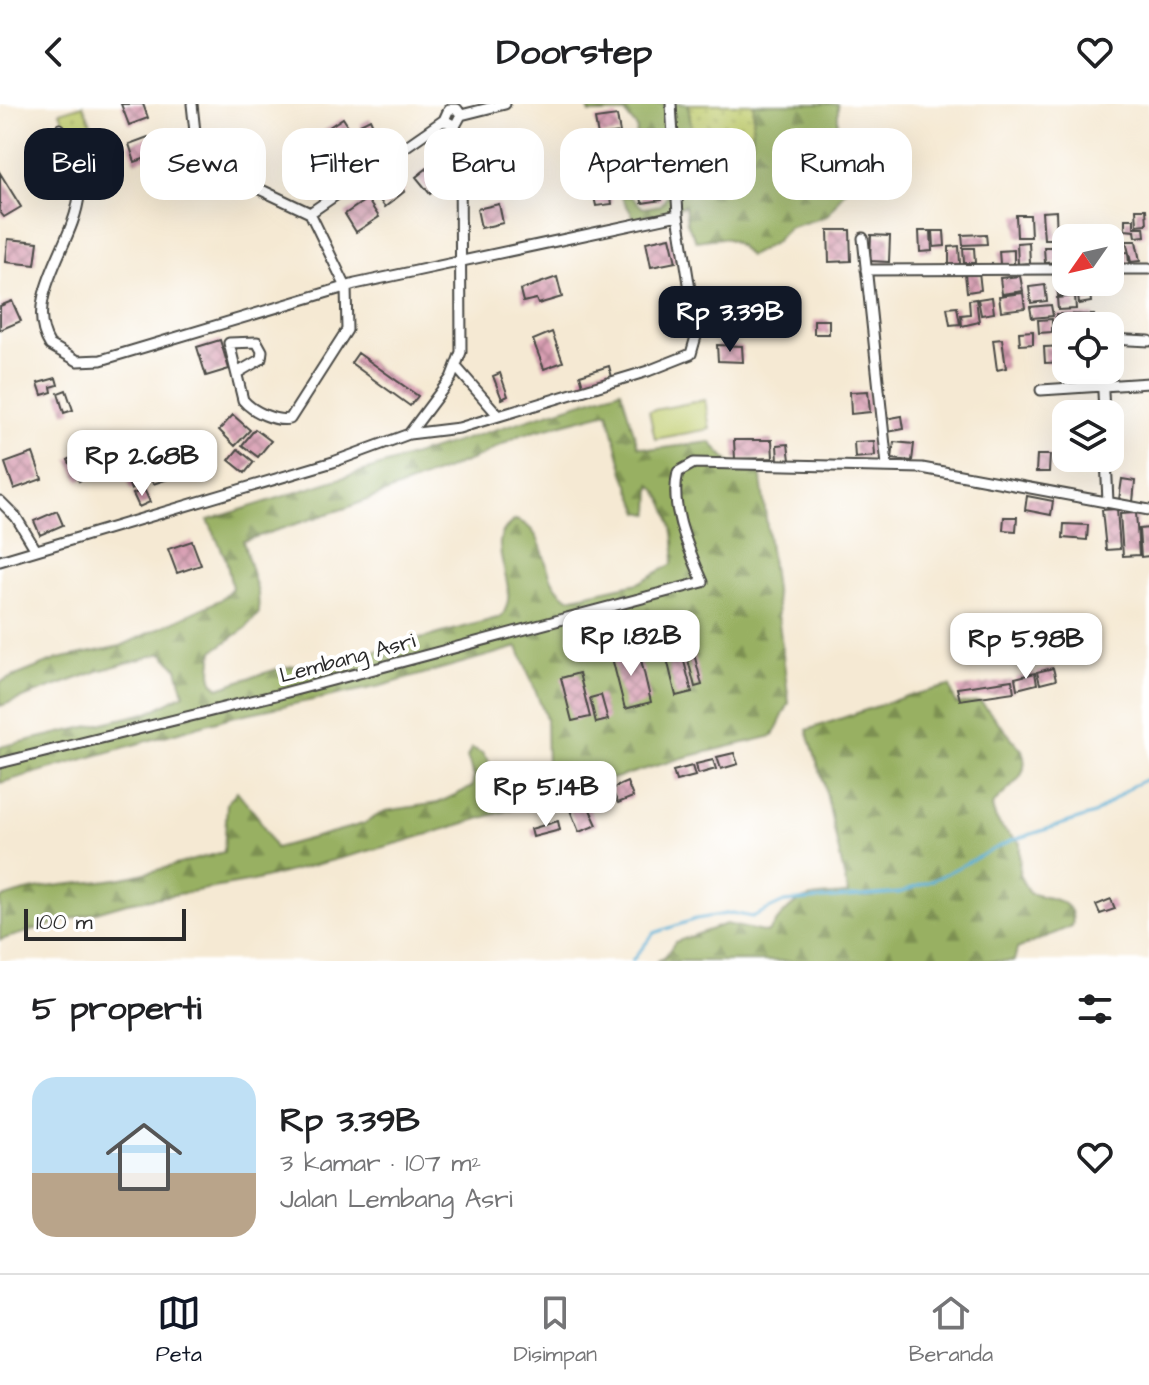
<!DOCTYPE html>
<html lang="id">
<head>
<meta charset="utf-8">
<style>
	:root { --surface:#fff; --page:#f2f2f2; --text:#202124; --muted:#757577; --line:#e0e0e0; --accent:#111827 }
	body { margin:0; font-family:"Architects Daughter",sans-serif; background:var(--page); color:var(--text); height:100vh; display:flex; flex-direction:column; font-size:30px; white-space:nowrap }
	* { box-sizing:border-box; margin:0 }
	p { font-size:26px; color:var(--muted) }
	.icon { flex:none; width:44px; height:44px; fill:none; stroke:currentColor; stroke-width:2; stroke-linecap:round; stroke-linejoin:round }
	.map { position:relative; height:857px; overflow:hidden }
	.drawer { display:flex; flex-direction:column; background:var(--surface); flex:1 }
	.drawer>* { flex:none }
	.guide { position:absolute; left:24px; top:24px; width:1102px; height:72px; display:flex; gap:16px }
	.needle { width:52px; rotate:236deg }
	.buttons { position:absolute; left:1052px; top:120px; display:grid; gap:16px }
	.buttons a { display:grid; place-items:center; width:72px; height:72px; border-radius:16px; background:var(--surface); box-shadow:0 8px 32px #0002; font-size:40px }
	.scale { position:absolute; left:24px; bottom:20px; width:162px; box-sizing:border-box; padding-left:8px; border:4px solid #2b2b2b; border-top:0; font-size:22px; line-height:28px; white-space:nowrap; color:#2b2b2b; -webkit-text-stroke:6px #fff; paint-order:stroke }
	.price { position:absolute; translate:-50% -68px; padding:0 18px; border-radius:16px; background:#fff; color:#222; font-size:26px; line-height:52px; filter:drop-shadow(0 2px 4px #0008) }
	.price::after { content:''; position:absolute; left:50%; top:48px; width:24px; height:18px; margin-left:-12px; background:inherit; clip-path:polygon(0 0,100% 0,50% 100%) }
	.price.selected { background:var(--accent); color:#fff }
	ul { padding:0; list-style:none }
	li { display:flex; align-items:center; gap:24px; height:200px; padding:0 32px }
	li span { display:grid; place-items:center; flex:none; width:224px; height:160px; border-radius:24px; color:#555 }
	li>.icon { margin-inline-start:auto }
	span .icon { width:96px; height:96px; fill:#fffc; stroke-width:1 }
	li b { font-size:34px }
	h2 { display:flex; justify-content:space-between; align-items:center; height:96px; padding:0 32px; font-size:34px }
	.pill { padding:0 28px; border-radius:24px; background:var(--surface); box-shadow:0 8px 32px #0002; font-size:28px; line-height:72px }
	.pill.selected { background:var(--accent); color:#fff }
	header { display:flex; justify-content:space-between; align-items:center; height:104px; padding:0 32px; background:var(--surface); font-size:36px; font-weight:800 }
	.tab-bar { display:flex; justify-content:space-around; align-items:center; height:112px; border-top:2px solid var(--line); background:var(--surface); font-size:22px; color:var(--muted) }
	.tab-bar a { display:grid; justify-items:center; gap:4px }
	.tab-bar .selected { color:var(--accent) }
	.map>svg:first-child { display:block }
	.grass { fill:url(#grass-dots); stroke:#767c4d; stroke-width:2 }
	.forest { fill:url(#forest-firs); stroke:#626e46; stroke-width:2; fill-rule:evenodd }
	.pitch { fill:#c1cd6f; stroke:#767c4d; stroke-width:2 }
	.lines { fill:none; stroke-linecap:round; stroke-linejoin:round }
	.stream { stroke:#55acd2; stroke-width:3 }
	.building { fill:url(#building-cross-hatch) }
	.minor-casing { stroke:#494844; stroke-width:13 }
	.minor { stroke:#fff; stroke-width:9 }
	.labels { text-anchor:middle; stroke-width:8; stroke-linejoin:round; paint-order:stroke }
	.street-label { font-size:22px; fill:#2b2b2b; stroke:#fff }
</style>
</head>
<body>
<header><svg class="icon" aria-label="back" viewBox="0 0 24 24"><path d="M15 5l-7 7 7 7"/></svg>Doorstep<svg class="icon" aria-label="heart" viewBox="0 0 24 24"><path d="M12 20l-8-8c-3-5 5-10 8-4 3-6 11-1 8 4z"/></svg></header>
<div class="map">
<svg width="1149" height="857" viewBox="0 0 1149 857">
	<defs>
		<pattern id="grass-dots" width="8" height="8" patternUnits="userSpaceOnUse" patternTransform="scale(2)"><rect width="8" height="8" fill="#c1cd6f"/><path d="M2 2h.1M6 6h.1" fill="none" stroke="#a6b060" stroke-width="1.8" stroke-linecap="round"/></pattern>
		<pattern id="forest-firs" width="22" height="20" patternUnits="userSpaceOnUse" patternTransform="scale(2)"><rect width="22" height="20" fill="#98b062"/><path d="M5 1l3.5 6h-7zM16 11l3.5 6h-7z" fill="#7c8f51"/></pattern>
		<pattern id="building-cross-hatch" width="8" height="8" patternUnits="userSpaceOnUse" patternTransform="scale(2)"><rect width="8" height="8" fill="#d89eb2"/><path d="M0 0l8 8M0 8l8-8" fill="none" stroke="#af8191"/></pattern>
	</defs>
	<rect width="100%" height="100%" fill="#fff"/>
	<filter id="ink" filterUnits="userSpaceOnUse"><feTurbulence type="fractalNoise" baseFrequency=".0125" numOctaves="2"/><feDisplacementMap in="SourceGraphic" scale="16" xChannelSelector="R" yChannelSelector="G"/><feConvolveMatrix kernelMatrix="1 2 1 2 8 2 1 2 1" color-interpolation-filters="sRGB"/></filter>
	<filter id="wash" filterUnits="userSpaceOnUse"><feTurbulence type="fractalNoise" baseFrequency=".006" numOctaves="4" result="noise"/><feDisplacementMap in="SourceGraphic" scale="32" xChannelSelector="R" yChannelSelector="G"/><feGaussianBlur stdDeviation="1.8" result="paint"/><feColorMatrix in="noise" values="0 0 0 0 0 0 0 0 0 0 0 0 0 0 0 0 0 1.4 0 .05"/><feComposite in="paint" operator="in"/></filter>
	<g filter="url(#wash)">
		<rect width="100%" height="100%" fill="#f5e9d3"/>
		<path class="grass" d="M688,0h66l-2,41 -7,7 -15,-12 -25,12 -5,14 -4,-2z
			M83,1l18,41 -24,9 -17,-43z"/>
		<path class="forest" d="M586,0h102l8,60 4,2c3,-4 4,-8 5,-13 8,-24 27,-8 40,-1l7,-7 2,-41h84v45l7,41 -18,26 -39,12 -14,15 -25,13c-20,-23 -25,-19 -53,-15l-9,-18 -2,-18 -34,15 -15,1 -18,-30 3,-4 22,21 18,-3c19,-22 -8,-49 -30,-56 -13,-4 -24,7 -37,4l-1,-5 4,-3 39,-7 1,-10 -12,-15h-35z
			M621,286l17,56 17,3 55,-7 23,24 27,4 29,233 -16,33 -91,22 -283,85 -146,38 -126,22 -127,37v-41c41,-16 80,-14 122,-21 35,-6 67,-18 102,-26l3,-49 10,-12 21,26 17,31 88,-24 22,-13 53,-8 34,-16 2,-10 -7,-20 5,-9 10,5 12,15 20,-3 33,4 -1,-51 -28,-71 -137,39 -150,31 -231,66v-36l150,-35 34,-18 -7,-26 -15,-15 -64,18 -98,35v-24l58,-23 63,-13 99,-46 12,-12 -6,-29 -18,-39zM608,308l16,61 16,39 10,2 1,-29c17,14 28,57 21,79l-34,19 -69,15c-32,-17 -16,-66 -53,-78 -40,22 10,65 -15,97l-158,43 -63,8 -62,20c-11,-11 -6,-23 -5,-37l33,-23 13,-15 -1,-20 -15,-52 106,-34 129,-50 42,-22z
			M950,582l6,18 25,-2 41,48c11,29 -16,37 -30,56 3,19 14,26 28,37l-1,32 10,18c19,7 48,4 43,33l-55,23 -3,12h-357l7,-3 11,-16 51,-18 41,9c32,-38 31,-36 81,-39l-24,-111 -17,-53 100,-34z"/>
		<path class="pitch" d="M705,296l5,29 -55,10 -6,-28z"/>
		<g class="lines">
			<path class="stream" d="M632,857l22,-28 42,-14 36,-6 20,4 32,-15 115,-9 32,-12 79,-40 84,-27 38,-28 17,-8"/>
		</g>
		<g id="blocks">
			<path class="building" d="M121,0h22l5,14 -19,7z
				M617,12l3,17 -22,3 -3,-17z
				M343,14l21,33 -29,19 -21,-33z
				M370,15l9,20 -10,5 -9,-20z
				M148,33l7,18 -20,7 -6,-18z
				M726,45l3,16 -14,2 -3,-16z
				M631,53l1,10 -17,2 -2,-10z
				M435,58l13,17 -18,15 -14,-17z
				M104,60l11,8 -6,9v11l-16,-1v-16z
				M0,69l21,34 -17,10 -4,-5z
				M395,74l10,13 -20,16 -10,-13z
				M660,74l2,22 -20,3 -3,-22z
				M609,80l3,20 -16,2 -4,-19z
				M367,95l12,18 -23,15 -11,-18z
				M499,100l4,19 -22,5 -4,-19z
				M1136,105h10l1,15 -10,1z
				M1056,107l1,28h-13l-2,-27z
				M1016,111h14l1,22h-14z
				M1125,115h9v8h10l1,9 -9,1 -1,-6 -10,-1z
				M828,126h22l1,31 -22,1z
				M919,127h12l1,20 -12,1z
				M933,127h11l1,15 -11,1z
				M986,130l1,10 -24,1 -1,-10z
				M871,131l19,1 -1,26 -19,-1z
				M670,133l6,25 -25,5 -5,-25z
				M8,135l30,3 -3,23 -29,-3z
				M1126,137h10l4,20 -9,1z
				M1029,138l1,21 -12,1 -1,-21z
				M1110,138h5v11l13,-1 1,12 -17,1z
				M959,142l1,18 -11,1v-18z
				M1044,143h14l1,15 -14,1z
				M963,144h11l1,15h-11z
				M1014,146v14h-14l-1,-13z
				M979,168l2,18 -14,2 -2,-18z
				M1020,172l3,15 -21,3 -2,-16z
				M557,173l5,20 -24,7 -2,-5 -13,3 -3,-12z
				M1066,173v5h5l1,13 -14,1 -2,-18z
				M1089,180l2,18 -12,2 -2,-18z
				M1045,181l2,16 -16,2 -2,-16z
				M1023,189l2,15 -24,3 -2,-15z
				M1075,192l1,13 -18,1 -1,-12z
				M992,193l2,16 -13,2 -3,-16z
				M976,195l3,23 -17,4 -1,-11 9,-1 -1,-14z
				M12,197l9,20 -21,9v-24z
				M1051,201l2,11 -21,2 -2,-11z
				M957,203l3,17 -10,1 -3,-17z
				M1056,210l38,1 -1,11h-27v7l-11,-1z
				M1052,215v13l-13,1 -1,-13z
				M814,216h15v14h-15z
				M1033,227v13l-13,1 -1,-13z
				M552,228l11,30 -19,7 -11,-29z
				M1002,235l4,29 -9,2 -4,-30z
				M220,236l9,29 -23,7 -9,-29z
				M717,241l25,1 1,16 -25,-1z
				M1066,242v16l-21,1 -1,-16z
				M358,249l60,43 -8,10 -59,-43z
				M609,262l3,11 -29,9 -3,-11z
				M500,269l8,23 -6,3 -9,-23z
				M56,274l2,7 -7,2 1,5 -10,3 -4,-12z
				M66,286l7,20 -9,3 -6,-20z
				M868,287l2,21 -19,2 -1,-22z
				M233,311l17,15 -15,16 -16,-16z
				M902,312l2,13 -17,3 -2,-13z
				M255,325l16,12 -13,16 -16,-12z
				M734,336h38l1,18 -38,1z
				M874,337l1,15 -20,2 -1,-16z
				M894,338l20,2 -2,17 -20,-2z
				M788,340l2,16 -12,1 -1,-16z
				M168,344l9,28 -24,8 -10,-29z
				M238,345l16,13 -9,11 -16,-13z
				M85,346l12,20 -18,11 -11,-21z
				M33,349l9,26 -28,10 -9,-26z
				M1037,351h13l-1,17h-13z
				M138,365l6,15 -13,6 -6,-16z
				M1122,375l13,2 -2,21 -14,-2z
				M144,385l6,13 -11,5 -6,-13z
				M1027,392l26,5 -2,14 -26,-5z
				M1117,405l3,40 -14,1 -4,-40z
				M57,407l6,14 -23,10 -6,-14z
				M1136,409l3,42 -16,1 -3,-42z
				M1004,413h13l-1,14 -13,-1z
				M1064,420l24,1 -1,15 -24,-2z
				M1149,424v28l-8,1 -2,-28z
				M192,437l9,24 -24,8 -9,-24z
				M678,534l14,54 -16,4 -13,-54z
				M690,534l12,47 -7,2 -12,-47z
				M638,543l13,55 -26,7 -14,-55z
				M1053,564l3,12 -16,4 -3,-12z
				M579,569l11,44 -18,4 -11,-43z
				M1035,569l2,11 -20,5 -2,-11z
				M1012,576l2,12 -54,8 -3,-12z
				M601,591l7,25 -12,3 -6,-25z
				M734,649l4,11 -17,5 -4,-12z
				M713,656l3,9 -18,5 -2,-10z
				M692,662l3,10 -19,5 -3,-10z
				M627,678l6,15 -15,6 -7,-14z
				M587,699l10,22 -18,7 -9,-22z
				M558,717l2,9 -27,7 -2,-8z
				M1111,795l4,10 -15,5 -4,-9z"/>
		</g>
	</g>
	<g filter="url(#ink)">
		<use href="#blocks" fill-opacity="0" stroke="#494844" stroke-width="2"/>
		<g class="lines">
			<defs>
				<path id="minor" d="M192,0l6,56 112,53 36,74 1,43 -57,89c-14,3 -37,-7 -47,-19l-14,-57 28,-1 5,9 -1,8 -24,14
					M461,11l44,-11
					M60,25c9,21 21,44 19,66 -4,48 -58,103 -29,150l28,16 23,-1 254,-76 323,-69
					M310,109l134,-93
					M863,134l24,227
					M1110,165h39
					M866,166l200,-1
					M1110,235l39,2
					M457,264l41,47
					M1102,266l2,44
					M1041,286l108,-7
					M409,330l50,-6 189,-57 43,-17 6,-21 -19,-118 -7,-111
					M1106,354l2,44
					M0,397l16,16 20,33
					M0,457l333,-99 76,-28 42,-56 10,-26 -1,-204 -5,-22 -11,-6 5,-11h8l4,6 -6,11
					M0,659l280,-69 423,-112c-14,-33 -34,-74 -25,-110l16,-9 228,5 227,42"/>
			</defs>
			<use href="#minor" class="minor-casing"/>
			<use href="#minor" class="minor"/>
		</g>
	</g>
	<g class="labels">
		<g class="street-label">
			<text transform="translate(347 553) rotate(-15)" y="8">Lembang Asri</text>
		</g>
	</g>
</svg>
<div class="buttons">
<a><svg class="needle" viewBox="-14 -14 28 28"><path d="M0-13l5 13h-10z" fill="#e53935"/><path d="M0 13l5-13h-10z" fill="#757577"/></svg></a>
<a><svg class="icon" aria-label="locate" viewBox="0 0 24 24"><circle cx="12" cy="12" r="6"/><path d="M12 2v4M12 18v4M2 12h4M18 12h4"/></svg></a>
<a><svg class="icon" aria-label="layers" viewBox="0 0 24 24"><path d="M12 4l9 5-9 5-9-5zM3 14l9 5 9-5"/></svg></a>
</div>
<div class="scale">100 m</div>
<b class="price selected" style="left:730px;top:250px">Rp 3.39B</b>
<b class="price" style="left:142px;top:394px">Rp 2.68B</b>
<b class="price" style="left:631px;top:574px">Rp 1.82B</b>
<b class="price" style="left:1026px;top:577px">Rp 5.98B</b>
<b class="price" style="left:546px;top:725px">Rp 5.14B</b>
<div class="guide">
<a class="pill selected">Beli</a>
<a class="pill">Sewa</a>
<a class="pill">Filter</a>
<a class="pill">Baru</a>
<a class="pill">Apartemen</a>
<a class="pill">Rumah</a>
</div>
</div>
<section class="drawer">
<h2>5 properti<svg class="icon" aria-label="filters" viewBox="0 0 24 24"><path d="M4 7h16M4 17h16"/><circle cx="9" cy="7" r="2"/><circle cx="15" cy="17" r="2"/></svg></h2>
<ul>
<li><span style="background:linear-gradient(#bfe0f5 60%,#b9a48a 0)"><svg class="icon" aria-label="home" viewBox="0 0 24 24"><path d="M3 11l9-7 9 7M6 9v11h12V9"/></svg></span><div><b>Rp 3.39B</b><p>3 kamar · 107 m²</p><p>Jalan Lembang Asri</p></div><svg class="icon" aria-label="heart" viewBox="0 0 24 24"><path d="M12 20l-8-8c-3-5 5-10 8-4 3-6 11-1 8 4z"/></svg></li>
</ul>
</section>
<nav class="tab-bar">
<a class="selected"><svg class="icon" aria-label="map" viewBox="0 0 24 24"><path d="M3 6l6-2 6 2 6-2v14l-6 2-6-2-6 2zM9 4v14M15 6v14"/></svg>Peta</a>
<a><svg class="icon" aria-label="saved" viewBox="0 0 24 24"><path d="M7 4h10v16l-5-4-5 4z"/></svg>Disimpan</a>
<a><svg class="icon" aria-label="home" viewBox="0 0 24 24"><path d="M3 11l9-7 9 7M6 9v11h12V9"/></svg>Beranda</a>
</nav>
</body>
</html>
